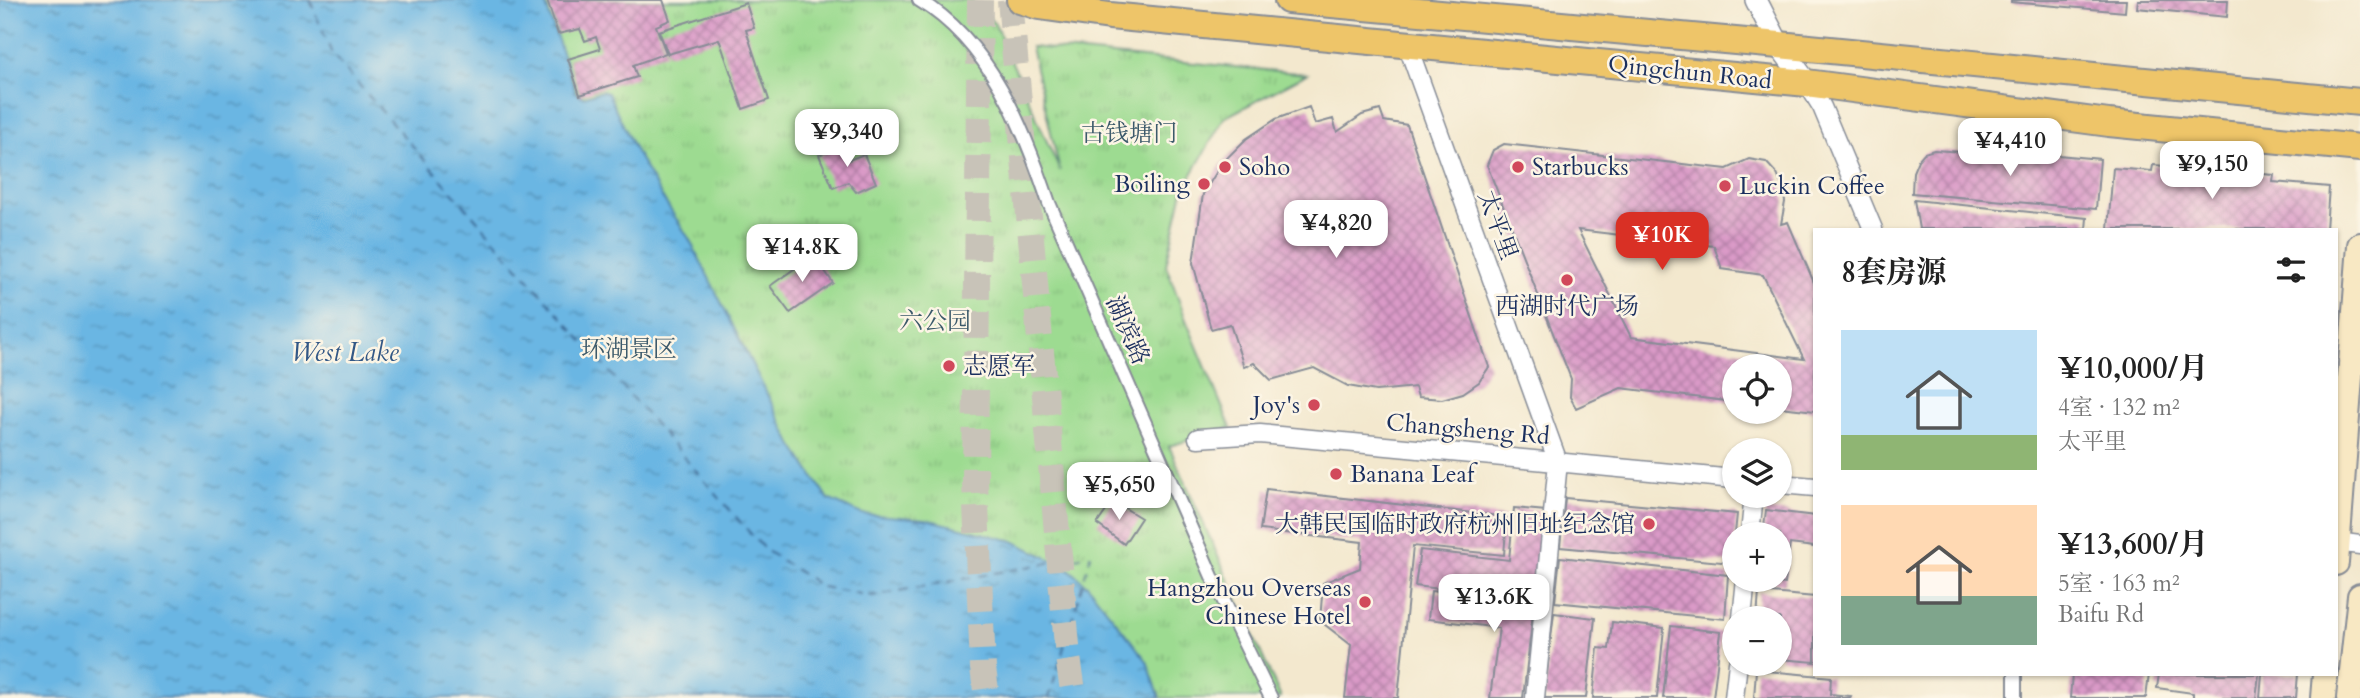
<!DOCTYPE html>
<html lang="zh">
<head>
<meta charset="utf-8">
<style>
	:root { --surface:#fff; --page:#f2f2f2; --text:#222; --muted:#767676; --accent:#d93025 }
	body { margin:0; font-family:Cardo,"Noto Serif SC",serif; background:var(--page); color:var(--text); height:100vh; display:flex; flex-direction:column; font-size:26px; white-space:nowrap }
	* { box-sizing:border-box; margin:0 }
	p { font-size:23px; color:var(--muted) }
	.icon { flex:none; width:38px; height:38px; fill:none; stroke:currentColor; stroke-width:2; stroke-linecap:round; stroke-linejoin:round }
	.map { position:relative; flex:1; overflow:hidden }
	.side { position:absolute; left:1813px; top:228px; width:525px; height:448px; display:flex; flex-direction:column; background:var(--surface); border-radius:0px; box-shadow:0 2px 5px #0004 }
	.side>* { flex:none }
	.tools { position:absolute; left:1722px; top:354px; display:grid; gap:14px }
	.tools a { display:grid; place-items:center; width:70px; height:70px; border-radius:50%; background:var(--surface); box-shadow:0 2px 5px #0004; font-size:35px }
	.price { position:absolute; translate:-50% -60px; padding:0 16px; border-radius:14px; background:#fff; color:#222; font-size:23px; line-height:46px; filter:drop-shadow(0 2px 4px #0008) }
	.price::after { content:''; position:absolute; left:50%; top:42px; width:21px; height:16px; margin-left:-10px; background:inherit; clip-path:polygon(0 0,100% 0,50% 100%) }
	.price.current { background:var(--accent); color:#fff }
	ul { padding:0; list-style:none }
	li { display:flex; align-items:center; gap:21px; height:175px; padding:0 28px }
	li span { display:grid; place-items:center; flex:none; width:196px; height:140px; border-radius:0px; color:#555 }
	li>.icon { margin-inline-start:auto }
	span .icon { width:84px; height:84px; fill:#fffc; stroke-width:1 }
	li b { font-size:30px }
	h2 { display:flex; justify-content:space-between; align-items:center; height:84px; padding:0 28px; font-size:30px }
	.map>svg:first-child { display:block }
	.park { fill:url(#park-tufts); stroke:#5c8578; stroke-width:2 }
	.water { fill:url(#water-ripples); stroke:#4272a0; stroke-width:2 }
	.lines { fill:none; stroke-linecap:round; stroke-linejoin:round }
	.ferry { stroke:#335886; stroke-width:2; stroke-dasharray:9 7; stroke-linecap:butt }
	.building { fill:url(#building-cross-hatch); fill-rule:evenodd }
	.primary-tunnel { stroke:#c8c3b8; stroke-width:26; stroke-dasharray:26 13; stroke-linecap:butt }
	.pedestrian-casing { stroke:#878c96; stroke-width:16 }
	.minor-casing { stroke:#878c96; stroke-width:21 }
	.tertiary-casing { stroke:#878c96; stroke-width:24 }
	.secondary-casing { stroke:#878c96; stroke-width:28 }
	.primary-casing { stroke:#878c96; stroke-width:30 }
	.pedestrian { stroke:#fff; stroke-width:12 }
	.minor { stroke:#fff; stroke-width:18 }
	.tertiary { stroke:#fff; stroke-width:21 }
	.secondary { stroke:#f8e8c3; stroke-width:24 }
	.primary { stroke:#eec569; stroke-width:26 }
	.poi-dot { fill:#d1495b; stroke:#fcf5e5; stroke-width:2.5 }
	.labels { text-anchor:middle; stroke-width:5; stroke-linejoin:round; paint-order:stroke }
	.street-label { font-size:24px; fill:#1b2f5e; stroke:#fcf5e5 }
	.park-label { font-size:24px; fill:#3c5a6b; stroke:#fcf5e5 }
	.poi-label { font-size:24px; fill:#1b2f5e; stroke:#fcf5e5; text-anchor:start }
	.water-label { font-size:26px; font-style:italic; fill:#335886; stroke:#fcf5e5 }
</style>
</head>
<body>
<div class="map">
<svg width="2360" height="698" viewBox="0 0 2360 698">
	<defs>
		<pattern id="park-tufts" width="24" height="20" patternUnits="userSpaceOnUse" patternTransform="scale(1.75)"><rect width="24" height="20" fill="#9ddb91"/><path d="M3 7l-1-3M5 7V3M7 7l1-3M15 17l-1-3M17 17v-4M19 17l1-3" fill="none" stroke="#87bc7f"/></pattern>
		<pattern id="water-ripples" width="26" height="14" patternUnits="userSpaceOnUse" patternTransform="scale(1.75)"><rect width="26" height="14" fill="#6ab6e3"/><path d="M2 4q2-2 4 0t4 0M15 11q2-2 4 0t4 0" fill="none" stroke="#5694bb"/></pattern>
		<pattern id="building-cross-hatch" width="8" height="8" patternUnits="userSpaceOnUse" patternTransform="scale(1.75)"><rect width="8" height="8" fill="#da9ac7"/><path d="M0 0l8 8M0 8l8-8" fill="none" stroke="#b07ea5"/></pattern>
	</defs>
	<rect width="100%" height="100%" fill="#fcf5e5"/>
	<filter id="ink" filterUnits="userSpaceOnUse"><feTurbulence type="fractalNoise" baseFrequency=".0143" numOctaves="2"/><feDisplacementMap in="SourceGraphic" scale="14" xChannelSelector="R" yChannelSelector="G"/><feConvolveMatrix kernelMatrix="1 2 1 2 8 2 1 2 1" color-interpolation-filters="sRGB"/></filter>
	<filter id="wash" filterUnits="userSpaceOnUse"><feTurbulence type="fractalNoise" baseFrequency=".00686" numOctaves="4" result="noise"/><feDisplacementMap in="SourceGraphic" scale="28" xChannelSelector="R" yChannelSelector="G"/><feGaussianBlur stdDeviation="1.57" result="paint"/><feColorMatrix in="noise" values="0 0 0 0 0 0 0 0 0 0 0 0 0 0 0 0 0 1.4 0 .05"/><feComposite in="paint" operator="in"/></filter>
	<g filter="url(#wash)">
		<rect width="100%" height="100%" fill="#f3e8ce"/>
		<path class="park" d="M0,0h970l25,24 65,147 -29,-124 276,27 -83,44 -41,72 -17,75 20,55 45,108 -62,18 112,252h-1281z"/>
		<path class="water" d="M0,0h544l32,93 7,4 19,-6 6,2 28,59 26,45 28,43 102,204 36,55 34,15 64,5 87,22 54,26 21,19 59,75 13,37h-1160z"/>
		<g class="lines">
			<path class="ferry" d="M310,0l22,54 432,495 58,38 50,9 219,-41 -42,143"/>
		</g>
		<g id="blocks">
			<path class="building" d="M547,0h116l7,20 -14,6 10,27 -33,12 4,12 -57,18 -12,-36 32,-10 -4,-12 -11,4 -5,-12 -22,5z
				M2011,0h115l-1,12 -114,-10z
				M2138,0h90l-1,17 -90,-9z
				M746,3l8,25 -8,2 23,70 -26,9 -24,-70 -51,15 -9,-23z
				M1309,107l6,17 18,-5 4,13 25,-17 18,-5 4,11 23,4 82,242 -10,15 -16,11 -21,6 -24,-2 -3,-10 -39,4 -28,-5 -34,-18 -43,12 -17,-17 -10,4 -14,-43 -19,5 -18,-66 10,-69 19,-31 24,-24 30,-20z
				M1504,144l223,25 22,-10 17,3 11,12 6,14 2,14 -4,22 7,-2 27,63v126l-35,-4v-41h-46v36l-113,-14 -45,20 -6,-11 1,-18 -84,-214 6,-15zM1578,230l136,16 8,23 41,6 41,84 -173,-22z
				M843,145l6,15 15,-6 12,29 -20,9 -8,-10 -15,6 -14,-33z
				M1934,150l69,5 1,-5 96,9 -4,50 -184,-16 1,-21 5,-12 6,-7z
				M2153,165l121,10 -1,7 56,5 -3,42h-218l5,-61 39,3z
				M1914,200l173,18 -1,11h-167z
				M814,255l19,28 -43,30 -20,-27z
				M1266,489l241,28 -3,38 -91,-9 -15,152h-53l6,-53 -31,-24 3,-38 37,-15 2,-26 -102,-12z
				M1565,498l172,16 -5,49 -172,-16z
				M1113,501l28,17 -17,26 -27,-20z
				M1514,508l32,3 -10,89 -121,-14 5,-36 89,10z
				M1766,510l49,6v31l-25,-3 -5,40 -24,-3 19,-2v-45h-17z
				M1560,557l168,18 -3,44 -170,-17z
				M1431,591l103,13 -11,94h-33l9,-70 -71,-9z
				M1759,592l56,5v65l-35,-3v-41h-23z
				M1554,613l41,5 -9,80h-42z
				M1612,622l52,6 -7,70h-64l5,-50 11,1z
				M1671,626l50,6 -8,66h-50z
				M1756,670l75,7 -1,17 21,2 -1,2h-96z
				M2072,674h77l-3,24h-76z
				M2159,674h100l-3,24h-63v-5l-36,-5z
				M2262,674h36l-2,24h-36z"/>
		</g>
	</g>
	<g filter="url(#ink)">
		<use href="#blocks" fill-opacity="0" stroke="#878c96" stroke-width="2"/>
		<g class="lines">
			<path class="primary-tunnel" d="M980,0l-5,482 8,186 4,30
				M1010,0l58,657 6,41"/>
			<defs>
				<path id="pedestrian" d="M919,0c71,42 105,128 130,203l165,378 57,117
					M2015,698v-24"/>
				<path id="minor" d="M1407,44l151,418 -23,236
					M1807,83l15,24 51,122
					M1198,438l62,-4 474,45
					M1780,484l35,3
					M1750,534l4,-39
					M2336,542l24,3
					M1742,618l4,-39
					M1734,698l4,-35"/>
				<path id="tertiary" d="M1756,0l23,45 28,38"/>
				<path id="secondary" d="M2336,563l24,-318
					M2323,698l2,-24
					M2349,698l11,-102"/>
				<path id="primary" d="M1020,0l19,6 71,10 697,67 302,40 251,25
					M1288,0l491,45 581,57"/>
			</defs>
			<use href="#pedestrian" class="pedestrian-casing"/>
			<use href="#minor" class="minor-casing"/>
			<use href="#tertiary" class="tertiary-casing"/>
			<use href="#secondary" class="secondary-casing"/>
			<use href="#primary" class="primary-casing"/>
			<use href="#pedestrian" class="pedestrian"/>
			<use href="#minor" class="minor"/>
			<use href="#tertiary" class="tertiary"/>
			<use href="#secondary" class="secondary"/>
			<use href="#primary" class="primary"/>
		</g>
	</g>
	<g class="poi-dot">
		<circle cx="1225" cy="167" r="7"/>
		<circle cx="1518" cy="167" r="7"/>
		<circle cx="1204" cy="184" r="7"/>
		<circle cx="1725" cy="186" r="7"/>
		<circle cx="1567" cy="280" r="7"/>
		<circle cx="949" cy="366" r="7"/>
		<circle cx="1314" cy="405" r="7"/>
		<circle cx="1336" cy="474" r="7"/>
		<circle cx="1649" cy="524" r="7"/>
		<circle cx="1365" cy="602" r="7"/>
	</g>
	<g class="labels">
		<g class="street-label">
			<text transform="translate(1690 72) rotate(6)" y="8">Qingchun Road</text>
			<text transform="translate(1498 225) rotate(70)" y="8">太平里</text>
			<text transform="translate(1128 330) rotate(66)" y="8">湖滨路</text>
			<text transform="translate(1468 429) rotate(5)" y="8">Changsheng Rd</text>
		</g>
		<g class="park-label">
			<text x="1129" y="141">古钱塘门</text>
			<text x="935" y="329">六公园</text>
			<text x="629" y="357">环湖景区</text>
		</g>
		<g class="poi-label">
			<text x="1239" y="175">Soho</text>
			<text x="1532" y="175">Starbucks</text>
			<text x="1190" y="192" text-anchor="end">Boiling</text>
			<text x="1739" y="194">Luckin Coffee</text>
			<text x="1567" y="314" text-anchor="middle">西湖时代广场</text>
			<text x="963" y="374">志愿军</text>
			<text x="1300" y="413" text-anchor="end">Joy's</text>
			<text x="1350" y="482">Banana Leaf</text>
			<text x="1635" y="532" text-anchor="end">大韩民国临时政府杭州旧址纪念馆</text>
			<text x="1351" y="596" text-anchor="end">Hangzhou Overseas<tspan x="1351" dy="28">Chinese Hotel</tspan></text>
		</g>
		<g class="water-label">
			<text x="345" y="361">West Lake</text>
		</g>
	</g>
</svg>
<div class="tools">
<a><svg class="icon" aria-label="locate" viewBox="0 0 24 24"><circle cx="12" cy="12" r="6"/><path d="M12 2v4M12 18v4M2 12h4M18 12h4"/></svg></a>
<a><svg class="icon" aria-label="layers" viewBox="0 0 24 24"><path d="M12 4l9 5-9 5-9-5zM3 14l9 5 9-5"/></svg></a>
<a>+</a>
<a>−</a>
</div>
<b class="price" style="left:847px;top:169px">¥9,340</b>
<b class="price" style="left:2010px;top:178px">¥4,410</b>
<b class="price" style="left:2212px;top:201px">¥9,150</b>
<b class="price" style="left:1336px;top:260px">¥4,820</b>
<b class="price current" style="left:1662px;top:272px">¥10K</b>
<b class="price" style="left:802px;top:284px">¥14.8K</b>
<b class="price" style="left:1119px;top:522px">¥5,650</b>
<b class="price" style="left:1494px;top:634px">¥13.6K</b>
<section class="side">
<h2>8套房源<svg class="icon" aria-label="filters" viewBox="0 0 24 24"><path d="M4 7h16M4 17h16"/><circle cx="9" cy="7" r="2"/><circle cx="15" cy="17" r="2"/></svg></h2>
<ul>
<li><span style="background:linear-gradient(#bfe0f5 75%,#8fb573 0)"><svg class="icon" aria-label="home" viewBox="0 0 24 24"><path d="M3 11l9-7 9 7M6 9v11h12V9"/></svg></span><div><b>¥10,000/月</b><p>4室 · 132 m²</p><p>太平里</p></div></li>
<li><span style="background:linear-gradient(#ffd9b3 65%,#7fa58c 0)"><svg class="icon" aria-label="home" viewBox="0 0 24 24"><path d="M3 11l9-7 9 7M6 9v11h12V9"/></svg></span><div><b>¥13,600/月</b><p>5室 · 163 m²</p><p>Baifu Rd</p></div></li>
</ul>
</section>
</div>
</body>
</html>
